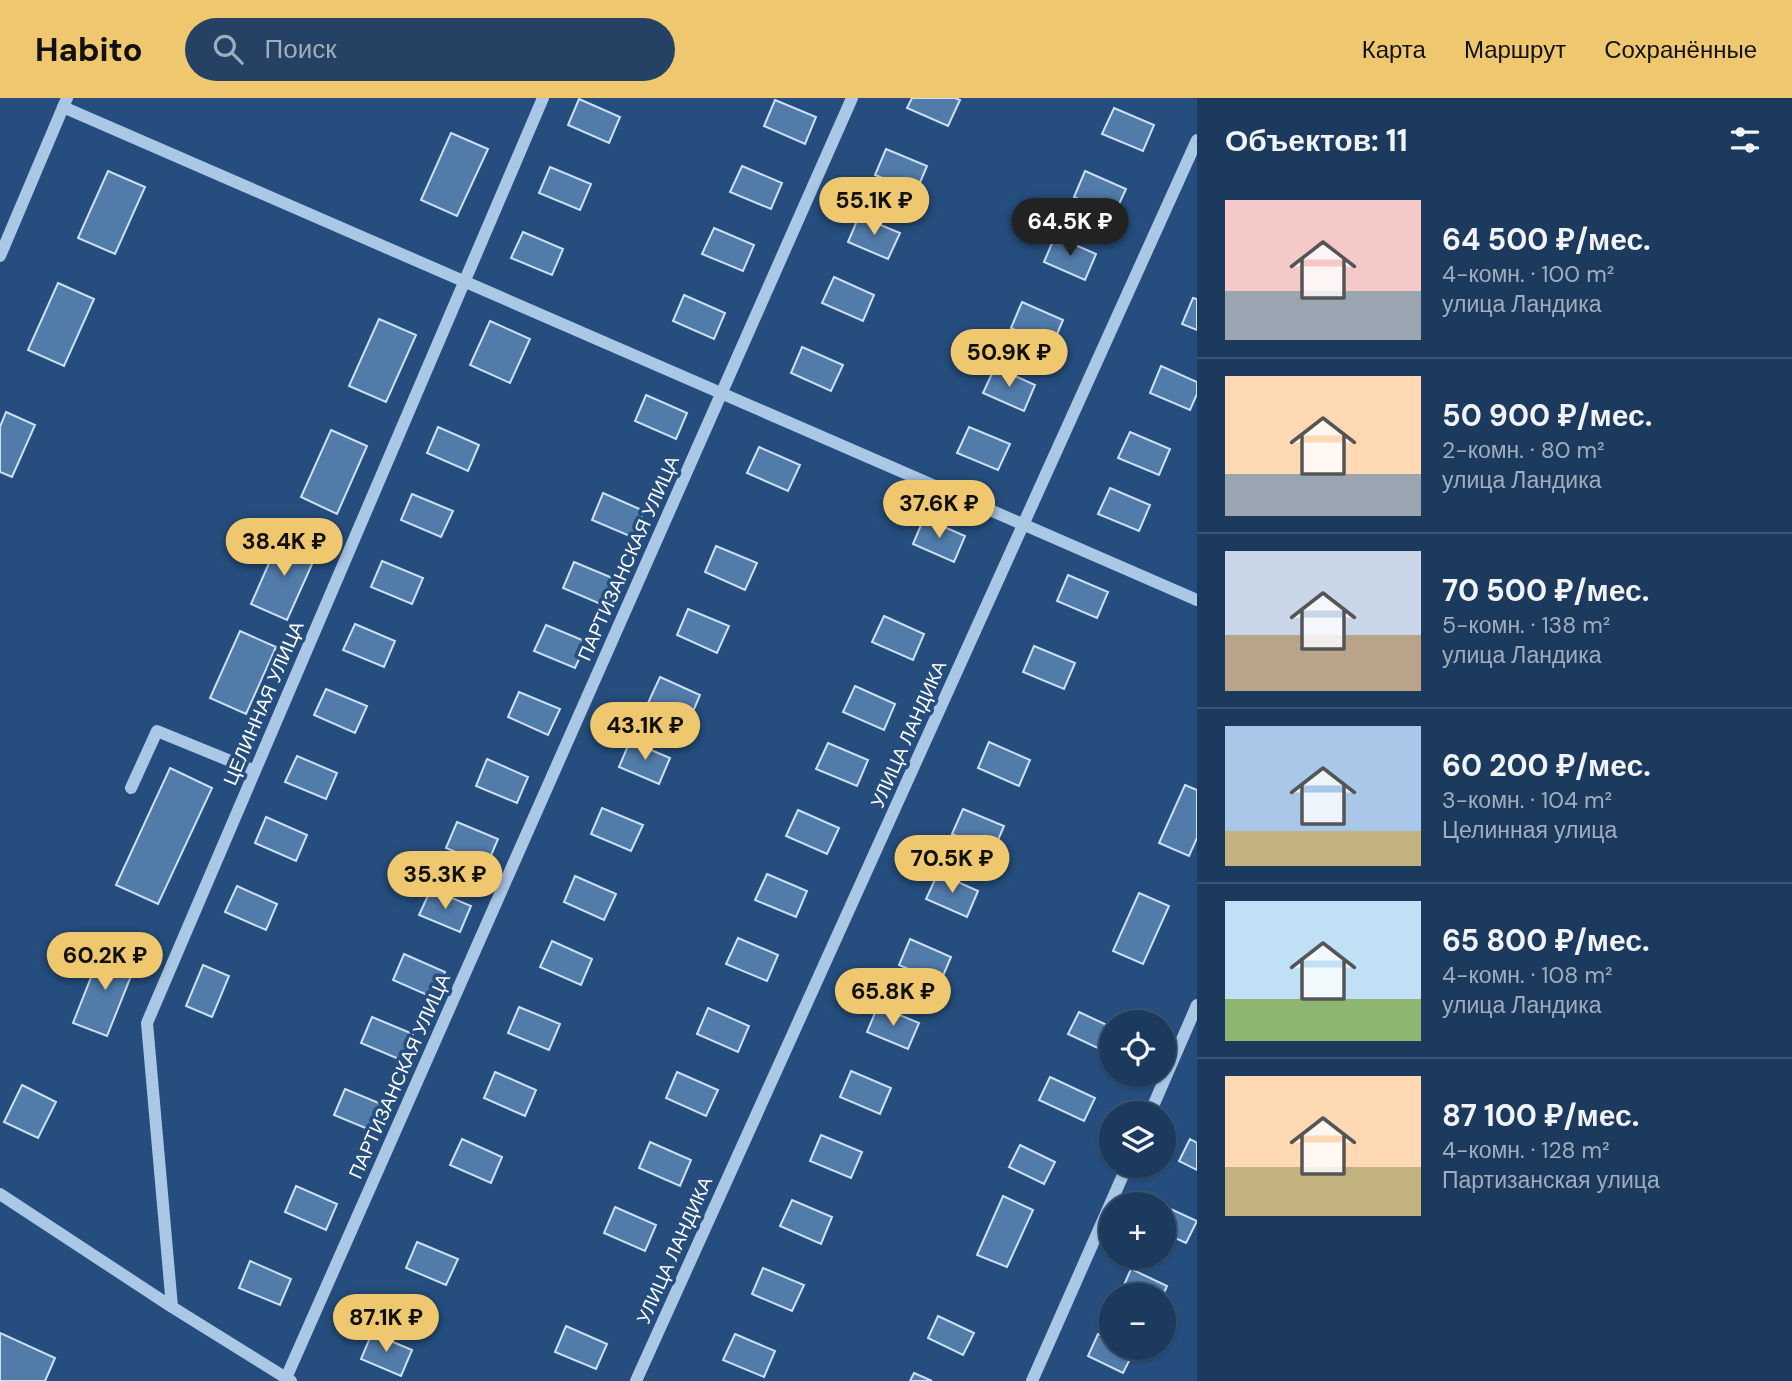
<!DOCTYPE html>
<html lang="ru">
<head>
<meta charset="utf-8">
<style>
	:root { --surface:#1c3a5e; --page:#254164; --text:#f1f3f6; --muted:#a0adbc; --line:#3a5473; --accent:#efc76f }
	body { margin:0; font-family:"DM Sans",sans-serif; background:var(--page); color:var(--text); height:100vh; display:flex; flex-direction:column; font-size:26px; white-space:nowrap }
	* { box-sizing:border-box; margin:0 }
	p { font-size:23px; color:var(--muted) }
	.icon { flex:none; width:38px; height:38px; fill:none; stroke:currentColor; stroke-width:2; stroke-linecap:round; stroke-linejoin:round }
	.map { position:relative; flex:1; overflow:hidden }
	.details { display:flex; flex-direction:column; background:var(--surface); width:595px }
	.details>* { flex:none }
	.controls { position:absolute; left:1099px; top:912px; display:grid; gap:14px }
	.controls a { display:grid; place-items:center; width:77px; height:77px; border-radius:50%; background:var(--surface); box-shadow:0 2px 5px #0004,0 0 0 2px var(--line); font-size:35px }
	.price { position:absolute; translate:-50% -60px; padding:0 16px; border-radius:24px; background:var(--accent); color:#111; font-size:23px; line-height:46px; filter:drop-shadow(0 2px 4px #0008) }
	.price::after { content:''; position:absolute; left:50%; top:42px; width:21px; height:16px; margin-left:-10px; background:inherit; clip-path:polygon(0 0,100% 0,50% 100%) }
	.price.current { background:#222; color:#fff }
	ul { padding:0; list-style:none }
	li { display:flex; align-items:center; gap:21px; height:175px; padding:0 28px }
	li+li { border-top:2px solid var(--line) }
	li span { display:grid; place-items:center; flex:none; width:196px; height:140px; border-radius:0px; color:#555 }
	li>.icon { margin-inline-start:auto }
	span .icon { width:84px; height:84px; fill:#fffc; stroke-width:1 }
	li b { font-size:30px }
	h2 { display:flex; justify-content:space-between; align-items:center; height:84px; padding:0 28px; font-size:30px }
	header { display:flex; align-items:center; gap:42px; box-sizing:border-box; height:98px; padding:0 35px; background:var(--accent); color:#111 }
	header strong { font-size:33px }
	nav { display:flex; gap:38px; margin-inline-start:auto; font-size:24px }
	.search { width:490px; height:63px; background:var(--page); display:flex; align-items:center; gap:18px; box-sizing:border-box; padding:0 24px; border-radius:38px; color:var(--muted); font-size:26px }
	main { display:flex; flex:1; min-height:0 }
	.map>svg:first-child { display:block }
	.building { fill:#517ba9; stroke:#cee0f5; stroke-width:2 }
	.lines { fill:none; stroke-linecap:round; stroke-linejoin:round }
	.minor { stroke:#abc7e6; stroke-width:12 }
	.labels { text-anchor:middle; stroke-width:7; stroke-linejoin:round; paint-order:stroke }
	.street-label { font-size:19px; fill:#fff; stroke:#254e7e }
</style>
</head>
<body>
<header>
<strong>Habito</strong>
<div class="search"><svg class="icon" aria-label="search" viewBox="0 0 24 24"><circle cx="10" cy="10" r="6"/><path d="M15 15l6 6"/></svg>Поиск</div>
<nav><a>Карта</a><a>Маршрут</a><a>Сохранённые</a></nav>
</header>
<main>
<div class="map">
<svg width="1197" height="1283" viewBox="0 0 1197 1283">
	<rect width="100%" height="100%" fill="#254e7e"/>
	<path class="building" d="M912,0h43l5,2 -12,26 -41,-18z
		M579,1l41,18 -11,26 -41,-18z
		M775,2l41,17 -11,27 -41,-18z
		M1114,10l40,17 -11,26 -41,-17z
		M451,35l37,16 -31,67 -36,-16z
		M886,51l41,17 -11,26 -41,-17z
		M742,68l40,17 -11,26 -41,-17z
		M550,69l41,17 -11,26 -41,-17z
		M108,73l37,16 -30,67 -37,-16z
		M1085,73l41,18 -12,26 -40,-18z
		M859,118l41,17 -12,26 -40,-17z
		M714,130l40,17 -11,26 -41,-17z
		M523,134l40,17 -11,26 -41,-17z
		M1055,138l41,18 -11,26 -41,-18z
		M834,179l40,18 -11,26 -41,-18z
		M58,185l36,16 -30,67 -36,-16z
		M684,197l41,18 -11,26 -41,-18z
		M1193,200l4,1v31l-15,-6z
		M1022,204l41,18 -11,26 -41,-18z
		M379,221l37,16 -30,67 -37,-16z
		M490,223l40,18 -20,44 -40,-18z
		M802,249l41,18 -12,26 -40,-18z
		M1161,268l36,16v12l-7,16 -40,-17z
		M995,269l40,18 -11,26 -41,-18z
		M646,297l41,18 -11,26 -41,-18z
		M6,314l29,13 -23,52 -12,-5v-45z
		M438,329l41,18 -11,26 -41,-18z
		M969,329l41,17 -12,26 -41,-17z
		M331,332l36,16 -30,68 -36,-17z
		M1130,334l40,17 -11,26 -41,-17z
		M759,349l41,18 -12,26 -41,-18z
		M1110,390l40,17 -11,26 -41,-17z
		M603,395l41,18 -12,26 -40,-17z
		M412,396l41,17 -12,26 -40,-17z
		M924,420l41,18 -11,26 -41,-18z
		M281,438l36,17 -30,67 -36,-16z
		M716,448l41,17 -12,27 -40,-18z
		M382,463l41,17 -11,26 -41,-17z
		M574,464l41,17 -12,26 -40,-17z
		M1068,477l40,17 -11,26 -40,-17z
		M688,511l41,17 -12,27 -40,-18z
		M884,518l40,18 -11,26 -41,-18z
		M355,526l40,17 -11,26 -41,-17z
		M546,527l41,17 -12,26 -41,-17z
		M240,533l36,16 -30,67 -36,-16z
		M1034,548l41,17 -11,26 -41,-17z
		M660,579l40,18 -11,26 -41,-18z
		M855,588l40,18 -11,26 -41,-18z
		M326,591l41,17 -12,27 -41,-18z
		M519,594l41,17 -12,26 -40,-18z
		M630,643l40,17 -11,26 -40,-17z
		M989,644l41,18 -11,26 -41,-18z
		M828,645l40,17 -11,26 -41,-17z
		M297,658l40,17 -11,26 -41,-17z
		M487,661l41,18 -11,26 -41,-17z
		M170,670l42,20 -54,116 -42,-19z
		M1185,687l12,5v48l-8,18 -30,-13z
		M602,710l41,17 -12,26 -40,-17z
		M963,711l41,17 -11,26 -41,-18z
		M798,712l41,18 -12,26 -41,-18z
		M266,719l41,18 -11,26 -41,-18z
		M457,724l41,17 -11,26 -41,-17z
		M938,775l40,18 -11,26 -41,-18z
		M767,776l40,17 -11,26 -41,-17z
		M575,778l41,18 -12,26 -40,-18z
		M237,788l40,18 -11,26 -41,-18z
		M431,791l40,17 -11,26 -41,-17z
		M1139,795l30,13 -26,58 -30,-13z
		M738,840l40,17 -11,26 -41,-17z
		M910,841l41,18 -11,26 -41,-18z
		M552,843l40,18 -11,26 -41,-18z
		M103,849l34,14 -30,75 -34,-13z
		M404,856l41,18 -11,26 -41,-18z
		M203,867l26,11 -17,41 -26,-11z
		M878,908l41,17 -11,26 -41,-17z
		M519,909l41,17 -11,26 -41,-17z
		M708,910l41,18 -11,26 -41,-18z
		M1079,914l32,15v7l-7,17 -36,-17z
		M372,919l41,17 -12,26 -40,-17z
		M851,973l40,17 -11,26 -40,-17z
		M495,974l41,18 -11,26 -41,-18z
		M677,974l41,18 -12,26 -40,-18z
		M1050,979l45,21 -11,23 -45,-21z
		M22,987l34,17 -18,36 -34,-16z
		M345,991l41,17 -11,26 -41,-17z
		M821,1037l41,17 -11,26 -41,-17z
		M462,1041l40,18 -11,26 -41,-18z
		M1190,1041l7,4v27l-18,-9z
		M650,1044l41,18 -11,26 -41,-18z
		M1020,1047l35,17 -11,22 -35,-17z
		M296,1088l41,18 -11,26 -41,-18z
		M1003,1098l30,14 -26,57 -30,-12z
		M792,1102l40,17 -11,27 -41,-18z
		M1164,1108l33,15 -11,22 -22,-10z
		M615,1109l41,18 -11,26 -41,-18z
		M417,1144l41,17 -12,26 -40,-17z
		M250,1163l41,18 -11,26 -41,-17z
		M763,1170l41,17 -12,26 -40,-17z
		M1131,1171l36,17 -4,9h-35l-7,-3z
		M938,1218l36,17 -11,22 -35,-17z
		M566,1228l41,18 -11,25 -41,-17z
		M0,1235l55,25 -10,23h-45z
		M372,1235l40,17 -11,26 -40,-17z
		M735,1236l40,17 -11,26 -41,-17z
		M1098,1236l13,6v8h16l7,3 -11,22 -35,-17z
		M914,1275l18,8h-22z"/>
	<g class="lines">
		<path class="minor" d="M63,9l1134,493
			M0,158l67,-158
			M131,690l26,-57 98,40
			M1150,1015l47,-108
			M0,1096l172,113 119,74
			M172,1209l-25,-284 396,-925
			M286,1280l566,-1280
			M636,1283l561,-1241
			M1032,1283l95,-215"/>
	</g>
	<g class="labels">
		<g class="street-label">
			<text transform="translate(628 460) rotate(-66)" y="7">ПАРТИЗАНСКАЯ УЛИЦА</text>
			<text transform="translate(263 605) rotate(-67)" y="7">ЦЕЛИННАЯ УЛИЦА</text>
			<text transform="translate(908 636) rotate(-66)" y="7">УЛИЦА ЛАНДИКА</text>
			<text transform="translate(399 978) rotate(-66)" y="7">ПАРТИЗАНСКАЯ УЛИЦА</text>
			<text transform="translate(674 1152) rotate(-66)" y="7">УЛИЦА ЛАНДИКА</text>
		</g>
	</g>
</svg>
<div class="controls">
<a><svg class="icon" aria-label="locate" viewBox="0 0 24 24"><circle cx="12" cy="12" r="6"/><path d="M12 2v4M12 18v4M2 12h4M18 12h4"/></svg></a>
<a><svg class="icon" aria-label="layers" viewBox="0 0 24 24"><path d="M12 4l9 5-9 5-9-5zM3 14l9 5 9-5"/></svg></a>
<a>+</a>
<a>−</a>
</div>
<b class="price" style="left:874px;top:139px">55.1K ₽</b>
<b class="price current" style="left:1070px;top:160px">64.5K ₽</b>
<b class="price" style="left:1009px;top:291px">50.9K ₽</b>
<b class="price" style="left:939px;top:442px">37.6K ₽</b>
<b class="price" style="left:284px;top:480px">38.4K ₽</b>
<b class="price" style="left:645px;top:664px">43.1K ₽</b>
<b class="price" style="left:952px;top:797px">70.5K ₽</b>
<b class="price" style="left:445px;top:813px">35.3K ₽</b>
<b class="price" style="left:105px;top:894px">60.2K ₽</b>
<b class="price" style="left:893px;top:930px">65.8K ₽</b>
<b class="price" style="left:386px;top:1256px">87.1K ₽</b>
</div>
<section class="details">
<h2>Объектов: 11<svg class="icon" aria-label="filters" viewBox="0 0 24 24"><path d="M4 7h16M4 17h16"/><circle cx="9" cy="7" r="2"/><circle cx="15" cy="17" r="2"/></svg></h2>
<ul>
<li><span style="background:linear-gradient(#f6c9c9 65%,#9aa5b1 0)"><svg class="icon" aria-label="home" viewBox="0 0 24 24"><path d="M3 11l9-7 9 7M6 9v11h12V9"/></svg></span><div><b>64 500 ₽/мес.</b><p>4-комн. · 100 m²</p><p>улица Ландика</p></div></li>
<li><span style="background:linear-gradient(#ffd9b3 70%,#9aa5b1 0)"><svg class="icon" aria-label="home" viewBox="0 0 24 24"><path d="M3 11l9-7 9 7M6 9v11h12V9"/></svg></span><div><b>50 900 ₽/мес.</b><p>2-комн. · 80 m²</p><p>улица Ландика</p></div></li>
<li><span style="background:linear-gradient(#c9d6e8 60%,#b9a48a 0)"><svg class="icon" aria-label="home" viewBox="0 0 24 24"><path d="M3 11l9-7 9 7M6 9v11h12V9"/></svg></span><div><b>70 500 ₽/мес.</b><p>5-комн. · 138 m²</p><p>улица Ландика</p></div></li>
<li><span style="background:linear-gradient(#a9c7e8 75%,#c2b280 0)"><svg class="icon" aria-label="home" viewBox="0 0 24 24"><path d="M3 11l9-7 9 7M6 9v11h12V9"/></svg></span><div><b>60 200 ₽/мес.</b><p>3-комн. · 104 m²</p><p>Целинная улица</p></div></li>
<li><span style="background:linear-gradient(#bfe0f5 70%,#8fb573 0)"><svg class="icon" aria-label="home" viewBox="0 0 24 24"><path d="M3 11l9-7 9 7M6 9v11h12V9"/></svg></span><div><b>65 800 ₽/мес.</b><p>4-комн. · 108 m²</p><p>улица Ландика</p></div></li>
<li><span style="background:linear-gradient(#ffd9b3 65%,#c2b280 0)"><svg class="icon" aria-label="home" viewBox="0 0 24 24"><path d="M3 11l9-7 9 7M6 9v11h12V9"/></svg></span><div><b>87 100 ₽/мес.</b><p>4-комн. · 128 m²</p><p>Партизанская улица</p></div></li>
</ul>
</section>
</main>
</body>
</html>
